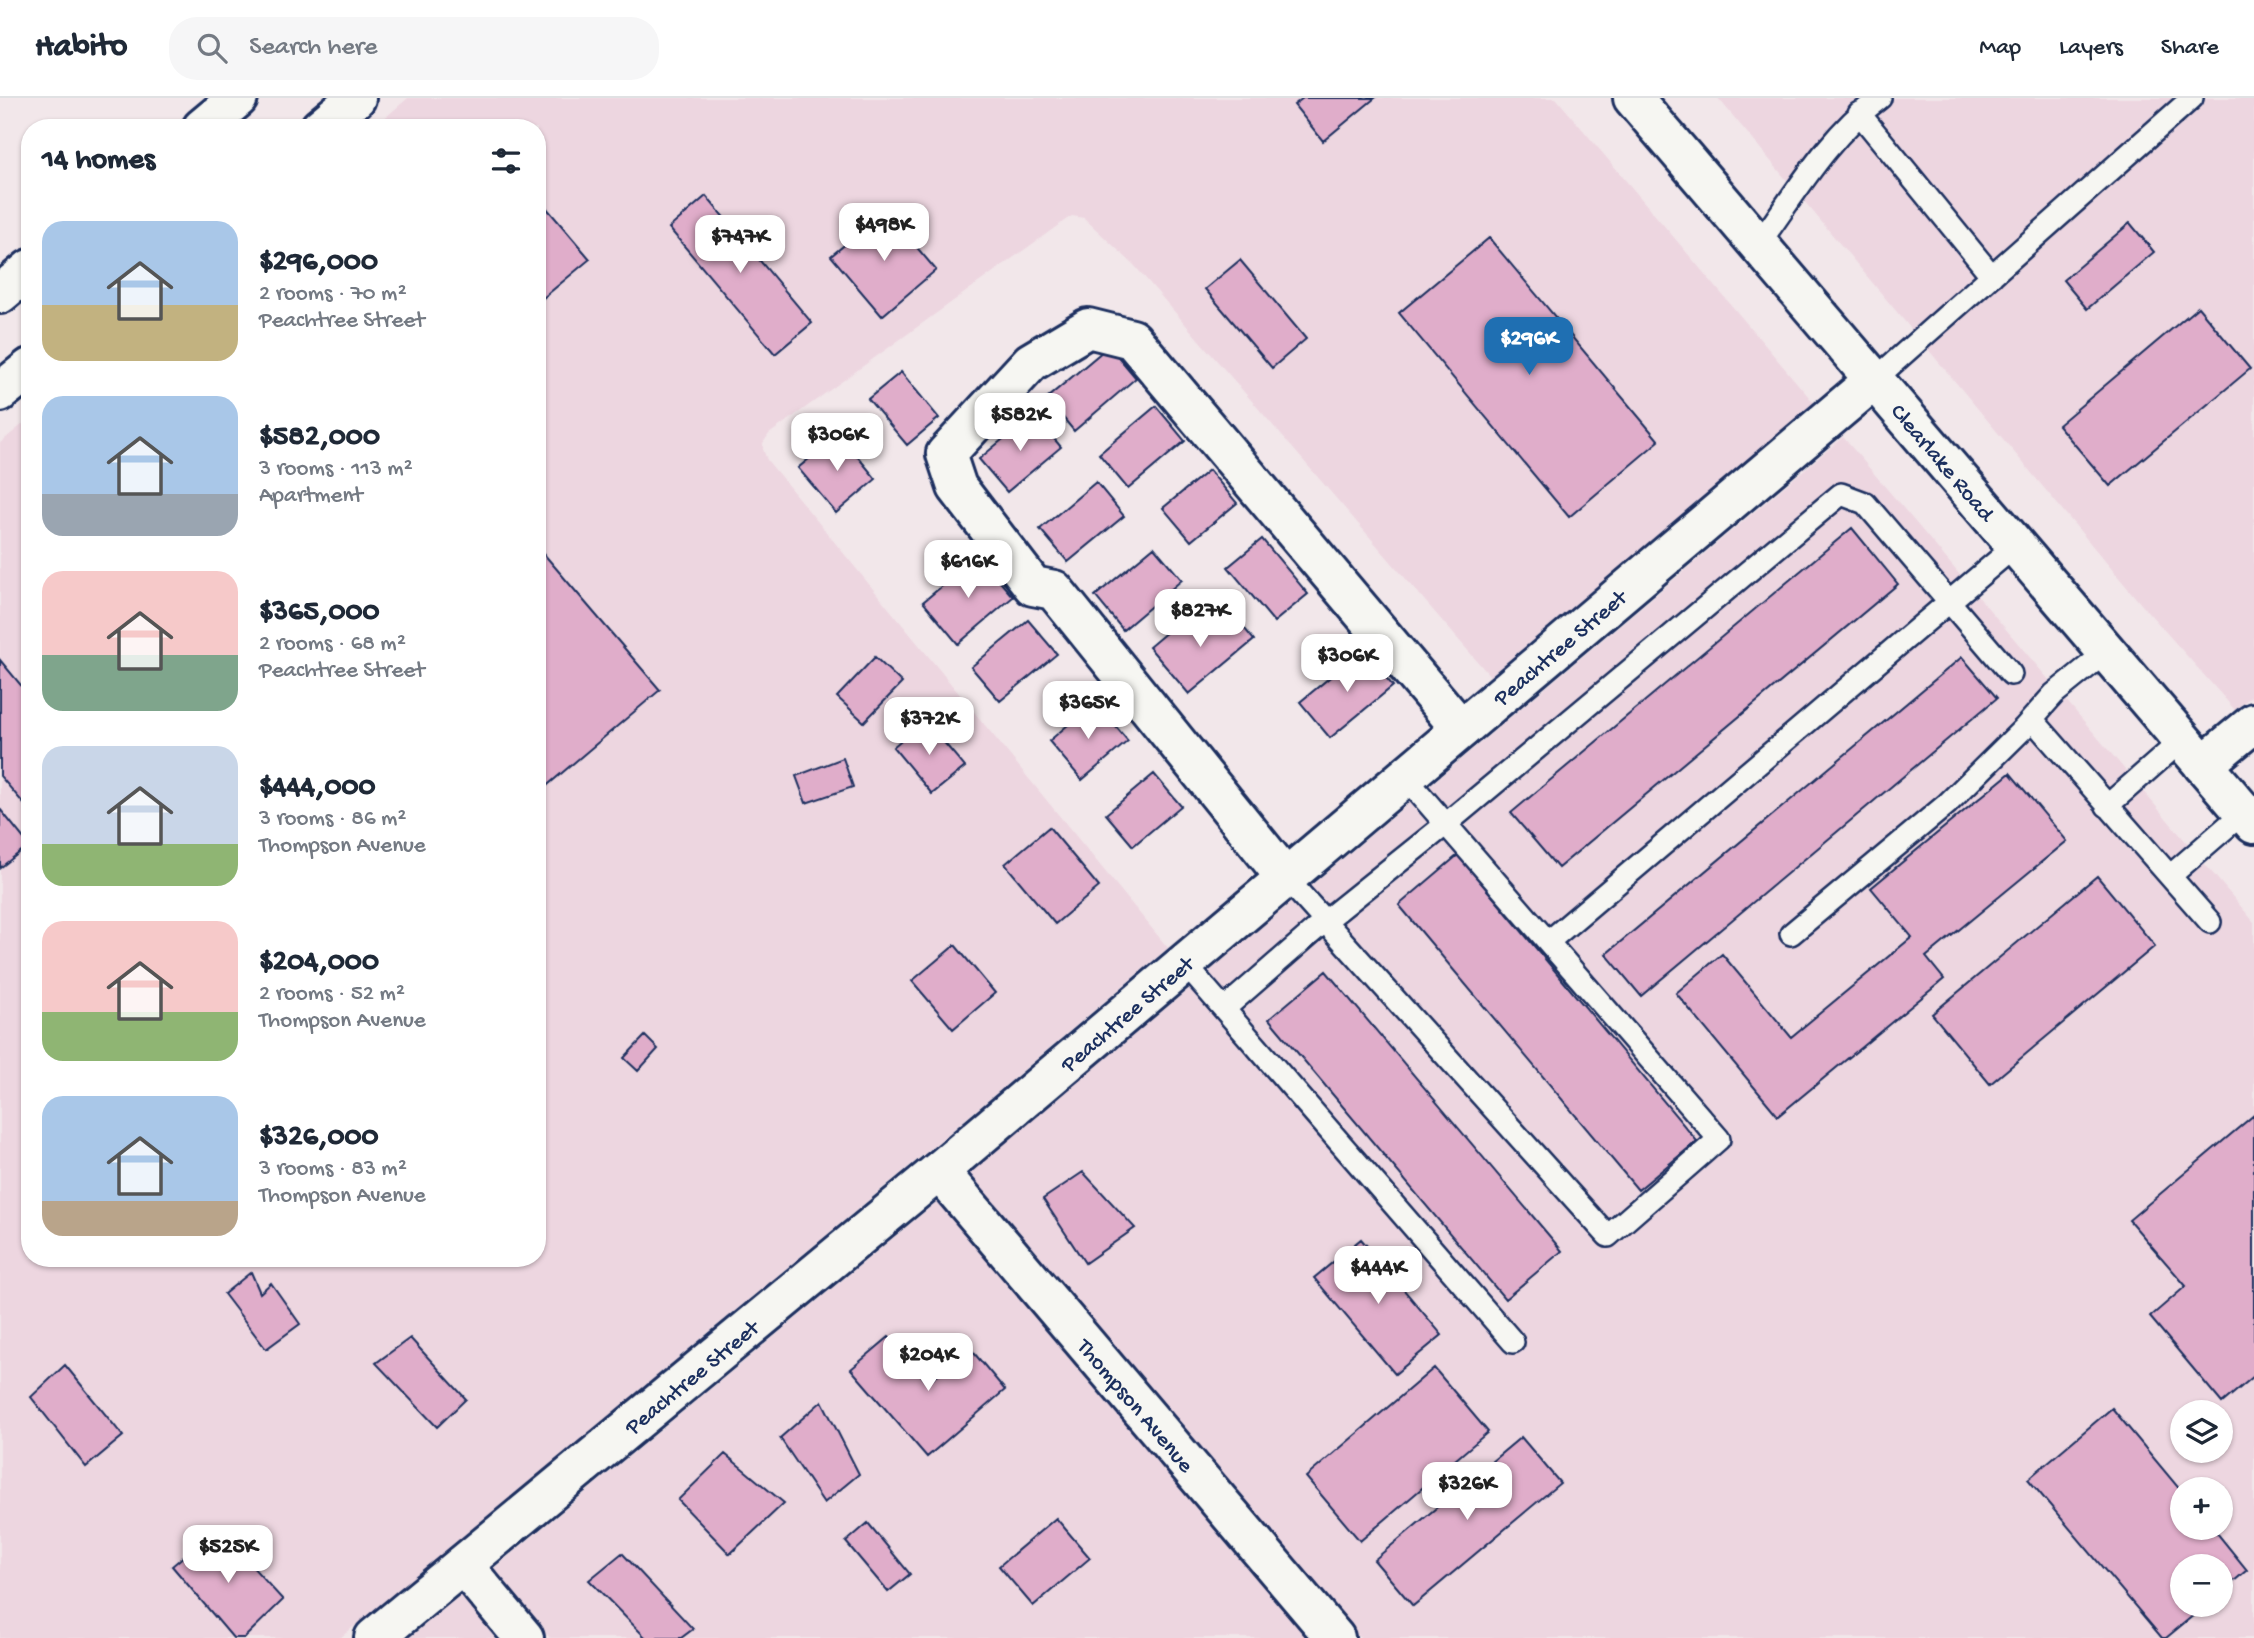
<!DOCTYPE html>
<html lang="en">
<head>
<meta charset="utf-8">
<style>
	:root { --surface:#fff; --page:#f6f6f7; --text:#1f2937; --muted:#747a83; --line:#e0e1e3; --accent:#1f6fb2 }
	body { margin:0; font-family:"Gochi Hand",sans-serif; background:var(--page); color:var(--text); height:100vh; display:flex; flex-direction:column; font-size:26px; white-space:nowrap }
	* { box-sizing:border-box; margin:0 }
	p { font-size:23px; color:var(--muted) }
	.icon { flex:none; width:38px; height:38px; fill:none; stroke:currentColor; stroke-width:2; stroke-linecap:round; stroke-linejoin:round }
	.map { position:relative; flex:1; overflow:hidden }
	.panel { position:absolute; left:21px; top:21px; width:525px; height:1148px; display:flex; flex-direction:column; background:var(--surface); border-radius:28px; box-shadow:0 2px 5px #0004 }
	.panel>* { flex:none }
	.tools { position:absolute; left:2170px; top:1302px; display:grid; gap:14px }
	.tools a { display:grid; place-items:center; width:63px; height:63px; border-radius:50%; background:var(--surface); box-shadow:0 2px 5px #0004; font-size:35px }
	.price { position:absolute; translate:-50% -60px; padding:0 16px; border-radius:14px; background:#fff; color:#222; font-size:23px; line-height:46px; filter:drop-shadow(0 2px 4px #0008) }
	.price::after { content:''; position:absolute; left:50%; top:42px; width:21px; height:16px; margin-left:-10px; background:inherit; clip-path:polygon(0 0,100% 0,50% 100%) }
	.price.current { background:var(--accent); color:#fff }
	ul { padding:0; list-style:none }
	li { display:flex; align-items:center; gap:21px; height:175px; padding:0 21px }
	li span { display:grid; place-items:center; flex:none; width:196px; height:140px; border-radius:21px; color:#555 }
	li>.icon { margin-inline-start:auto }
	span .icon { width:84px; height:84px; fill:#fffc; stroke-width:1 }
	li b { font-size:30px }
	h2 { display:flex; justify-content:space-between; align-items:center; height:84px; padding:0 21px; font-size:30px }
	header { display:flex; align-items:center; gap:42px; box-sizing:border-box; height:98px; padding:0 35px; background:var(--surface); border-bottom:2px solid var(--line) }
	header strong { font-size:33px }
	nav { display:flex; gap:38px; margin-inline-start:auto; font-size:24px }
	.search { width:490px; height:63px; background:var(--page); display:flex; align-items:center; gap:18px; box-sizing:border-box; padding:0 24px; border-radius:28px; color:var(--muted); font-size:26px }
	.map>svg:first-child { display:block }
	.built { fill:#edd6e0; fill-rule:evenodd }
	.building { fill:#e0adca; stroke:#1b2f5e; stroke-width:2 }
	.lines { fill:none; stroke-linecap:round; stroke-linejoin:round }
	.lane-casing { stroke:#1b2f5e; stroke-width:26 }
	.street-casing { stroke:#1b2f5e; stroke-width:44 }
	.secondary-casing { stroke:#1b2f5e; stroke-width:44 }
	.primary-casing { stroke:#1b2f5e; stroke-width:44 }
	.lane { stroke:#f6f6f2; stroke-width:21 }
	.street { stroke:#f6f6f2; stroke-width:38 }
	.secondary { stroke:#f6f6f2; stroke-width:38 }
	.primary { stroke:#f6f6f2; stroke-width:38 }
	.labels { text-anchor:middle; stroke-width:5; stroke-linejoin:round; paint-order:stroke }
	.street-label { font-size:23px; fill:#1b2f5e; stroke:#f6f6f2 }
</style>
</head>
<body>
<header>
<strong>Habito</strong>
<div class="search"><svg class="icon" aria-label="search" viewBox="0 0 24 24"><circle cx="10" cy="10" r="6"/><path d="M15 15l6 6"/></svg>Search here</div>
<nav><a>Map</a><a>Layers</a><a>Share</a></nav>
</header>
<div class="map">
<svg width="2254" height="1540" viewBox="0 0 2254 1540">
	<rect width="100%" height="100%" fill="#f2e7ea"/>
	<filter id="ink" filterUnits="userSpaceOnUse"><feTurbulence type="fractalNoise" baseFrequency=".0143" numOctaves="2"/><feDisplacementMap in="SourceGraphic" scale="14" xChannelSelector="R" yChannelSelector="G"/><feConvolveMatrix kernelMatrix="1 2 1 2 8 2 1 2 1" color-interpolation-filters="sRGB"/></filter>
	<g filter="url(#ink)">
		<path class="built" d="M408,0h1148l258,305 -324,273 -356,-411 -50,-47 -12,-2 -5,3 -298,215 -6,9v6l4,11 401,488 -244,206 -584,484h-340v-1195l30,-25v840h507v-1130h-164z
			M1718,0h536v596l-19,16 -94,-106z
			M1843,339l411,485v716h-894l-392,-463zM2182,1314h39v39h-39zM2182,1391h39v39h-39zM2182,1468h39v39h-39z
			M938,1103l371,437h-759l-57,-69z
			M462,1496l37,44h-90z"/>
		<path class="building" d="M1303,0h72l-52,43 -29,-36z
			M706,98l106,127 -37,31 -106,-126z
			M539,101l51,60 -53,44v-102z
			M886,113l50,59 -54,46 -51,-60z
			M2130,125l24,29 -67,57 -24,-29z
			M1489,140l170,203 -90,76 -170,-204z
			M1240,162l66,79 -34,29 -67,-79z
			M2198,209l52,62 -140,117 -52,-61z
			M1109,248l27,32 -62,53 -27,-33z
			M901,274l38,46 -32,27 -39,-46z
			M1156,308l29,35 -57,48 -29,-35z
			M1033,316l28,33 -54,45 -28,-33z
			M839,336l37,45 -40,34 -38,-45z
			M1209,372l28,33 -46,38 -28,-33z
			M1096,384l28,34 -56,46 -28,-33z
			M1852,430l46,56 -340,284 -47,-55z
			M1262,441l46,55 -34,28 -46,-55z
			M537,448l123,144 -123,104z
			M1154,449l28,33 -59,50 -28,-34z
			M978,458l35,41 -55,47 -35,-42z
			M1193,512l18,21 21,-18 22,27 -65,54 -40,-47z
			M1028,522l29,34 -57,47 -29,-34z
			M1363,552l30,36 -63,52 -30,-36z
			M875,559l27,26 -38,39 -27,-25z
			M1962,559l35,41 -356,298 -35,-42z
			M0,562l30,36v115l-30,-35z
			M1095,604l33,39 -46,39 -33,-39z
			M925,622l40,47 -33,27 -39,-47z
			M843,660l10,29 -47,16 -10,-27z
			M2010,675l57,68 -141,116 18,22 -166,137 -102,-123 46,-39 69,83 121,-100 -41,-49z
			M1154,676l27,32 -48,40 -27,-32z
			M0,711l29,36 -29,23z
			M1049,729l50,60 -44,37 -50,-60z
			M1458,757l239,286 -59,49 -239,-285z
			M2097,778l58,70 -165,138 -58,-70z
			M955,847l40,48 -42,36 -41,-48z
			M1326,873l236,280 -57,48 -236,-280z
			M645,938l13,13 -20,22 -14,-13z
			M2254,1017v261l-32,27 -72,-86 36,-31 -57,-66z
			M1083,1074l52,56 -50,35 -42,-64z
			M1361,1141l81,96 -47,39 -81,-96z
			M251,1174l9,21 11,-10 29,41 -34,25 -42,-55z
			M889,1239l39,46 41,-36 36,43 -78,67 -76,-88z
			M410,1240l56,61 -29,28 -61,-64z
			M65,1267l58,71 -37,31 -55,-70z
			M1434,1270l54,64 -128,109 -54,-64z
			M822,1303l37,73 -35,29 -44,-65z
			M2112,1310l70,84v36h31l34,42 -26,22v-26h-39v39h24l-40,33h-4l-134,-159z
			M1521,1339l39,46 -147,123 -39,-46z
			M725,1356l59,49 -54,51 -52,-54z
			M1056,1420l34,40 -57,48 -34,-40z
			M868,1425l42,51 -22,18 -42,-50z
			M217,1430l66,72 -39,38h-11l-61,-72z
			M622,1455l71,76 -12,9h-35l-57,-58z"/>
		<g class="lines">
			<defs>
				<path id="lane" d="M1859,15l133,163
					M1758,147c37,-51 71,-110 122,-147
					M1873,283l319,-283
					M2032,621l178,203
					M2107,708l75,-66
					M2170,778l74,-64
					M1286,780l322,358 111,-97 -314,-362
					M1791,836l156,-130 77,-76 30,-34 52,-42
					M1548,844l467,-396
					M1184,865l329,379
					M1224,911l101,-88 121,-97 395,-330 24,9 146,171"/>
				<g id="street">
					<path d="M2203,667l51,-42"/>
					<path d="M1286,780l-232,-288 -21,-4 -76,-99 -11,-33 85,-92 57,-34 44,11 329,390"/>
					<path id="s1" d="M939,1073l396,467"/>
					<path d="M463,1467l61,73"/>
					<path id="s2" d="M374,1540l565,-467 934,-790"/>
				</g>
				<g id="secondary">
					<path id="s3" d="M1633,0l621,726"/>
				</g>
				<path id="primary" d="M202,30l36,-30
					M320,30l36,-30
					M0,196l30,-25
					M0,294l30,-24"/>
			</defs>
			<use href="#lane" class="lane-casing"/>
			<use href="#street" class="street-casing"/>
			<use href="#secondary" class="secondary-casing"/>
			<use href="#primary" class="primary-casing"/>
			<use href="#lane" class="lane"/>
			<use href="#street" class="street"/>
			<use href="#secondary" class="secondary"/>
			<use href="#primary" class="primary"/>
		</g>
	</g>
	<g class="labels">
		<g class="street-label">
			<text dy="8" stroke="none"><textPath href="#s3" startOffset="478">Clearlake Road</textPath></text>
			<text dy="8" stroke="none"><textPath href="#s2" startOffset="1545">Peachtree Street</textPath></text>
			<text dy="8" stroke="none"><textPath href="#s2" startOffset="978">Peachtree Street</textPath></text>
			<text dy="8" stroke="none"><textPath href="#s2" startOffset="411">Peachtree Street</textPath></text>
			<text dy="8" stroke="none"><textPath href="#s1" startOffset="306">Thompson Avenue</textPath></text>
		</g>
	</g>
</svg>
<div class="tools">
<a><svg class="icon" aria-label="layers" viewBox="0 0 24 24"><path d="M12 4l9 5-9 5-9-5zM3 14l9 5 9-5"/></svg></a>
<a>+</a>
<a>−</a>
</div>
<b class="price" style="left:884px;top:165px">$498K</b>
<b class="price" style="left:740px;top:177px">$747K</b>
<b class="price current" style="left:1529px;top:279px">$296K</b>
<b class="price" style="left:1020px;top:355px">$582K</b>
<b class="price" style="left:837px;top:375px">$306K</b>
<b class="price" style="left:968px;top:502px">$616K</b>
<b class="price" style="left:1200px;top:551px">$827K</b>
<b class="price" style="left:1347px;top:596px">$306K</b>
<b class="price" style="left:1088px;top:643px">$365K</b>
<b class="price" style="left:929px;top:659px">$372K</b>
<b class="price" style="left:1378px;top:1208px">$444K</b>
<b class="price" style="left:928px;top:1295px">$204K</b>
<b class="price" style="left:1467px;top:1424px">$326K</b>
<b class="price" style="left:228px;top:1487px">$525K</b>
<section class="panel">
<h2>14 homes<svg class="icon" aria-label="filters" viewBox="0 0 24 24"><path d="M4 7h16M4 17h16"/><circle cx="9" cy="7" r="2"/><circle cx="15" cy="17" r="2"/></svg></h2>
<ul>
<li><span style="background:linear-gradient(#a9c7e8 60%,#c2b280 0)"><svg class="icon" aria-label="home" viewBox="0 0 24 24"><path d="M3 11l9-7 9 7M6 9v11h12V9"/></svg></span><div><b>$296,000</b><p>2 rooms · 70 m²</p><p>Peachtree Street</p></div></li>
<li><span style="background:linear-gradient(#a9c7e8 70%,#9aa5b1 0)"><svg class="icon" aria-label="home" viewBox="0 0 24 24"><path d="M3 11l9-7 9 7M6 9v11h12V9"/></svg></span><div><b>$582,000</b><p>3 rooms · 113 m²</p><p>Apartment</p></div></li>
<li><span style="background:linear-gradient(#f6c9c9 60%,#7fa58c 0)"><svg class="icon" aria-label="home" viewBox="0 0 24 24"><path d="M3 11l9-7 9 7M6 9v11h12V9"/></svg></span><div><b>$365,000</b><p>2 rooms · 68 m²</p><p>Peachtree Street</p></div></li>
<li><span style="background:linear-gradient(#c9d6e8 70%,#8fb573 0)"><svg class="icon" aria-label="home" viewBox="0 0 24 24"><path d="M3 11l9-7 9 7M6 9v11h12V9"/></svg></span><div><b>$444,000</b><p>3 rooms · 86 m²</p><p>Thompson Avenue</p></div></li>
<li><span style="background:linear-gradient(#f6c9c9 65%,#8fb573 0)"><svg class="icon" aria-label="home" viewBox="0 0 24 24"><path d="M3 11l9-7 9 7M6 9v11h12V9"/></svg></span><div><b>$204,000</b><p>2 rooms · 52 m²</p><p>Thompson Avenue</p></div></li>
<li><span style="background:linear-gradient(#a9c7e8 75%,#b9a48a 0)"><svg class="icon" aria-label="home" viewBox="0 0 24 24"><path d="M3 11l9-7 9 7M6 9v11h12V9"/></svg></span><div><b>$326,000</b><p>3 rooms · 83 m²</p><p>Thompson Avenue</p></div></li>
</ul>
</section>
</div>
</body>
</html>
